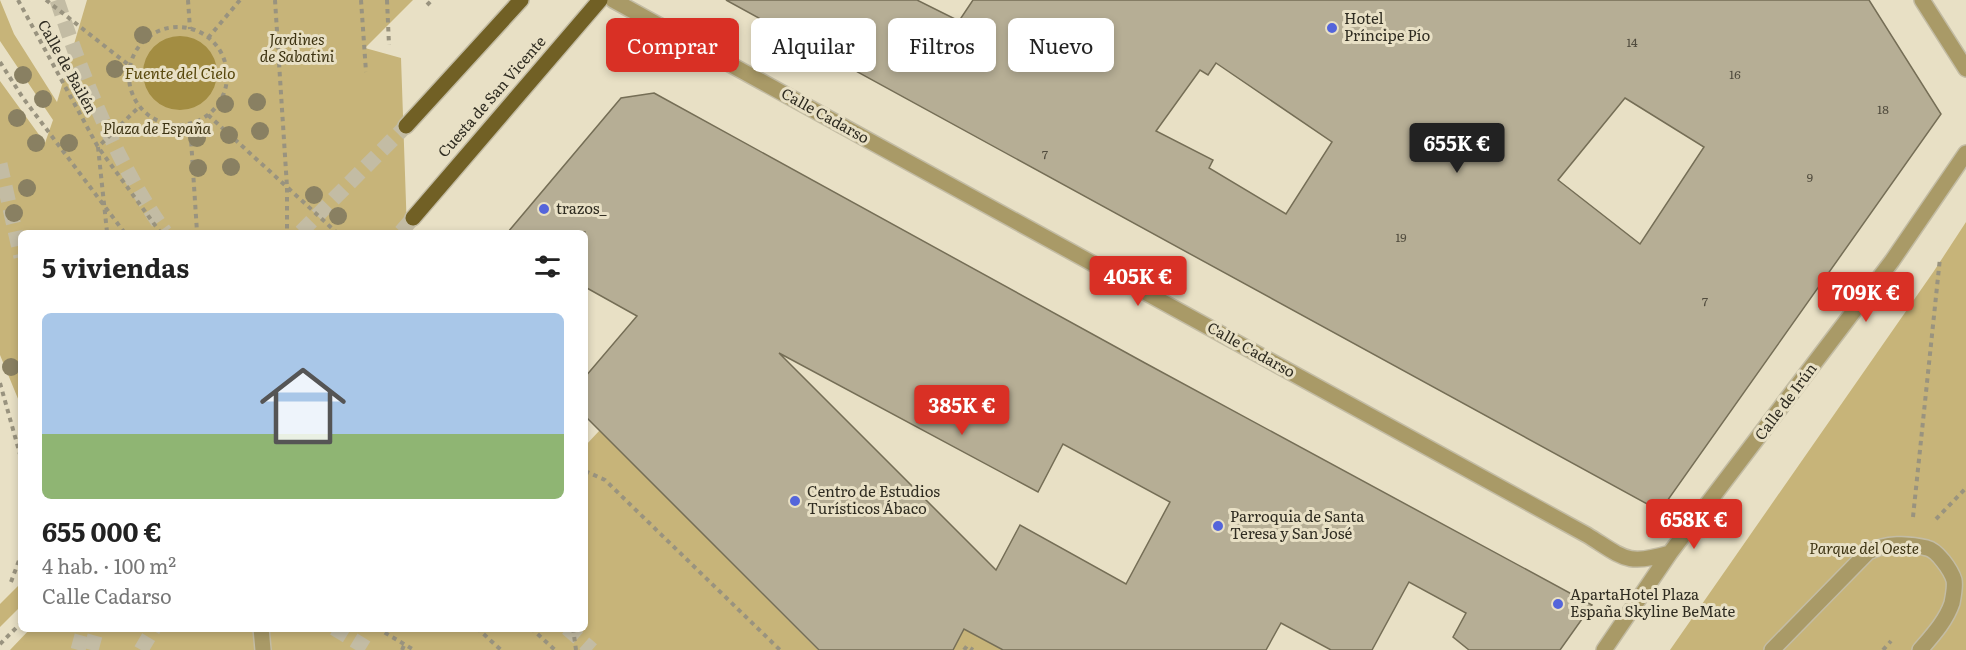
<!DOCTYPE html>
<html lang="es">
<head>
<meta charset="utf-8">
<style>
	:root { --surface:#fff; --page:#f6f6f6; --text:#222; --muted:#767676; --accent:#d93025 }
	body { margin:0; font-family:Literata,serif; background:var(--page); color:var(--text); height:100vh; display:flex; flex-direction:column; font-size:22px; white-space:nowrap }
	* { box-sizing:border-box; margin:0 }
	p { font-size:20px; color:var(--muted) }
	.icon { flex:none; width:33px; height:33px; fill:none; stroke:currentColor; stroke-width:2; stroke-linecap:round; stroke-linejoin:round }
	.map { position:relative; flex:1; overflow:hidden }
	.sheet { position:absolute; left:18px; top:230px; width:570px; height:402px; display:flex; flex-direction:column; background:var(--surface); border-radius:9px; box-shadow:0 3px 9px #0003 }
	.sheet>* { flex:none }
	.guide { position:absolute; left:606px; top:18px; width:570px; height:54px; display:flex; gap:12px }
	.price { position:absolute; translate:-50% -51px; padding:0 14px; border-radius:6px; background:var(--accent); color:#fff; font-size:20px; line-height:39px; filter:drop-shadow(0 2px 3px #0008) }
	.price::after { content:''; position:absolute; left:50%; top:36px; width:18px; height:14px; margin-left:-9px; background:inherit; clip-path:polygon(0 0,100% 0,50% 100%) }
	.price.active { background:#222; color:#fff }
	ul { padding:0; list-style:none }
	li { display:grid; align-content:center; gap:12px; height:318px; padding:0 24px }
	li span { display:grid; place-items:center; height:186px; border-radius:9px; color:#555 }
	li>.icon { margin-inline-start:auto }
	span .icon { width:108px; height:108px; fill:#fffc; stroke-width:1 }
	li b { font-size:26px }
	h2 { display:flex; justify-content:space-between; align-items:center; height:72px; padding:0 24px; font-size:26px }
	.chip { padding:0 21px; border-radius:9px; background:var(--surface); box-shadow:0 3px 9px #0003; font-size:21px; line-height:54px }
	.chip.active { background:var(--accent); color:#fff }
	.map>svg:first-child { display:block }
	.green { fill:#c7b479 }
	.water { fill:#a38d42 }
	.building { fill:#b6ae95; stroke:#756e56; stroke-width:1.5; fill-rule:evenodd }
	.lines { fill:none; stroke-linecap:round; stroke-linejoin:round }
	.minor-tunnel { stroke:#c3bca4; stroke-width:15; stroke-dasharray:15 8; stroke-linecap:butt }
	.secondary-tunnel { stroke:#c3bca4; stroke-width:15; stroke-dasharray:15 8; stroke-linecap:butt }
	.primary-tunnel { stroke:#c3bca4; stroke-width:15; stroke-dasharray:15 8; stroke-linecap:butt }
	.pedestrian-casing { stroke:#c3bca4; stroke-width:18 }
	.minor-casing { stroke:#c3bca4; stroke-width:18 }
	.primary-casing { stroke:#c3bca4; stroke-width:18 }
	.path { stroke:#99937f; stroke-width:4; stroke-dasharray:4.5 4.5; stroke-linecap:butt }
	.pedestrian { stroke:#a99a67; stroke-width:15 }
	.minor { stroke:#a99a67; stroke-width:15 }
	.primary { stroke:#716025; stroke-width:15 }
	.tree { fill:#898062 }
	.poi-dot { fill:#5465db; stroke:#e8e0c5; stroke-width:2 }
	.labels { text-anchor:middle; stroke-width:6; stroke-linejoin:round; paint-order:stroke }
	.number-label { font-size:12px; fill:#514c3e }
	.poi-label { font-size:15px; fill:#2f2c21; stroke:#e8e0c5; text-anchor:start }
	.park-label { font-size:15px; font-style:italic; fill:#3c3211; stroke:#e8e0c5 }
	.street-label { font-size:15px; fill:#2f2c21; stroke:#e8e0c5 }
	.water-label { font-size:16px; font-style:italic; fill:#58480d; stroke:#e8e0c5 }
</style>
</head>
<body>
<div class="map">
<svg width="1966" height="650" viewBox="0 0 1966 650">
	<rect width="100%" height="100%" fill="#e8e0c5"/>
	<path class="green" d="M0,0l14,34 43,68 30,-102h326l-48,48 36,10 6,174h-386v174l-21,-51v-274l45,62 8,-23 -53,-79z
		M1966,222v428h-296l264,-379z
		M600,430l218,220h-808l21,-22h554v-182z
		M21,583v23l-21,21v-23z
		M964,629l39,21h-50z"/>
	<path class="water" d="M143 73a37 37 0 1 1 74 0a37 37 0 1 1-74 0Z"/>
	<path class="building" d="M726,0h191l42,21 14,-21h896l72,114 -281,397zM1216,63l116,79 -46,72 -77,-46 4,-8 -57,-29 44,-61 8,5zM1625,98l79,49 -64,97 -82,-64z
		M654,93l491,270 447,242 -32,45h-91l-16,-13 13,-24 -57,-31 -37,68h-41l-50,-27 -15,27h-263l-39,-21 -11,21h-134l-234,-234v-39l52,-61 -52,-29v-55h-77l113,-134zM779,353l259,139 25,-48 107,58 -44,82 -106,-59 -24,45z"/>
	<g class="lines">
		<path class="minor-tunnel" d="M141,650l13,-22"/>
		<path class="secondary-tunnel" d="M57,0c27,81 59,162 108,232
			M0,164l21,93
			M334,628l36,22
			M78,650l6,-22"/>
		<path class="primary-tunnel" d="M301,232l105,-106
			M401,232l12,-14
			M567,628l25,22
			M91,650l6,-22"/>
		<defs>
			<path id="pedestrian" d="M261,628l2,22
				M1772,650l96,-98c18,-9 40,-9 59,-4 10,2 24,22 27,32 1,5 -1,18 -2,23 -6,18 -20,33 -32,47"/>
			<path id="minor" d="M613,0l974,535c37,23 40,31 83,18
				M1922,0l44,69
				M1604,650l66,-97 222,-292 74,-108"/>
			<path id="primary" d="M406,126l115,-126
				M413,218l187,-218"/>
		</defs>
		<use href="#pedestrian" class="pedestrian-casing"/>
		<use href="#minor" class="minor-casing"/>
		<use href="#primary" class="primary-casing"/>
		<path class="path" d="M18,0l80,147 62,85
			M46,0l84,66
			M188,0l2,29
			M275,0l12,187 49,45
			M361,0l5,72
			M387,0l2,45
			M427,5l5,-5
			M129 76a49 49 0 1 1 98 0a49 49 0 1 1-98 0Z
			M208,38l32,-38
			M0,62l23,36 101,134
			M208,115l79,72v45
			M190,124l7,108
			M107,232l-9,-85 42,-41
			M0,383l21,75
			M585,471l20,9 175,170
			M1913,517l27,-259
			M1936,519l30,-31
			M11,582l10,-27
			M377,628l37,22
			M477,628l24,22
			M531,628l24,22
			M573,628l3,22
			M0,644l21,-21
			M402,650l3,-7
			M964,650l3,-4 6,4
			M1883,650l8,-9"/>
		<use href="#pedestrian" class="pedestrian"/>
		<use href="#minor" class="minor"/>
		<use href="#primary" class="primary"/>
	</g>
	<g class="tree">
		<circle cx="143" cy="35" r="9"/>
		<circle cx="115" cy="69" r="9"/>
		<circle cx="23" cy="75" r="9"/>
		<circle cx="43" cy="99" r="9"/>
		<circle cx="257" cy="102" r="9"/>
		<circle cx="225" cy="104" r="9"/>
		<circle cx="17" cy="118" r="9"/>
		<circle cx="260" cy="131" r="9"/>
		<circle cx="229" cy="135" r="9"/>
		<circle cx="197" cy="138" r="9"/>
		<circle cx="36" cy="143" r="9"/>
		<circle cx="69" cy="143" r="9"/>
		<circle cx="231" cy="167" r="9"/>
		<circle cx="198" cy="168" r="9"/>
		<circle cx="27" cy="188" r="9"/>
		<circle cx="314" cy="195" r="9"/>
		<circle cx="14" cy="213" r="9"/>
		<circle cx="338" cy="216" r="9"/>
		<circle cx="11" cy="367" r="9"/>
	</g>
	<g class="poi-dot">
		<circle cx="1332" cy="28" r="6"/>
		<circle cx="544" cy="209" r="6"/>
		<circle cx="795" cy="501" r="6"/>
		<circle cx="1218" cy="526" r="6"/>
		<circle cx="1558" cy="604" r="6"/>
	</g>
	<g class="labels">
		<g class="number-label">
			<text x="1632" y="47">14</text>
			<text x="1735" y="79">16</text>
			<text x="1883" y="114">18</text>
			<text x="1045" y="159">7</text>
			<text x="1810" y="182">9</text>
			<text x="1401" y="242">19</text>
			<text x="1705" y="306">7</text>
		</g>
		<g class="poi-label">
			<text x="1344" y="24">Hotel<tspan x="1344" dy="17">Príncipe Pío</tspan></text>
			<text x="556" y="214">trazos_</text>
			<text x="807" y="497">Centro de Estudios<tspan x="807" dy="17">Turísticos Ábaco</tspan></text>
			<text x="1230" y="522">Parroquia de Santa<tspan x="1230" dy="17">Teresa y San José</tspan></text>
			<text x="1570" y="600">ApartaHotel Plaza<tspan x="1570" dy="17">España Skyline BeMate</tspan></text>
		</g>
		<g class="park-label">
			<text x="297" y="45">Jardines<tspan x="297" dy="17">de Sabatini</tspan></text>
			<text x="157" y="134">Plaza de España</text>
			<text x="1864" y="554">Parque del Oeste</text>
		</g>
		<g class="street-label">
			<text transform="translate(67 67) rotate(61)" y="5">Calle de Bailén</text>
			<text transform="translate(492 97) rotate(-49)" y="5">Cuesta de San Vicente</text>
			<text transform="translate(825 116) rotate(29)" y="5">Calle Cadarso</text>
			<text transform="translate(1251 350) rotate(29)" y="5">Calle Cadarso</text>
			<text transform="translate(1786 402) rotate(-53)" y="5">Calle de Irún</text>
		</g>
		<g class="water-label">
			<text x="180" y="79">Fuente del Cielo</text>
		</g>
	</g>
</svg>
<b class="price active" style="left:1457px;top:174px">655K €</b>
<b class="price" style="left:1138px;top:307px">405K €</b>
<b class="price" style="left:1866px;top:323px">709K €</b>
<b class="price" style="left:962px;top:436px">385K €</b>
<b class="price" style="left:1694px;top:550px">658K €</b>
<div class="guide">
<a class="chip active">Comprar</a>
<a class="chip">Alquilar</a>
<a class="chip">Filtros</a>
<a class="chip">Nuevo</a>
</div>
<section class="sheet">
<h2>5 viviendas<svg class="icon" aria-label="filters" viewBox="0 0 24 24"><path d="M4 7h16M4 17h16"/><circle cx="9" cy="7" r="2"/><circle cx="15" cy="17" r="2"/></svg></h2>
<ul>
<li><span style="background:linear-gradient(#a9c7e8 65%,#8fb573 0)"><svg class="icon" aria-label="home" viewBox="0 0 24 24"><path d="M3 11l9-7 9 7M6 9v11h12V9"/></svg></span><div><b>655 000 €</b><p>4 hab. · 100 m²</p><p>Calle Cadarso</p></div></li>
</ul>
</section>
</div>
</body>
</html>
